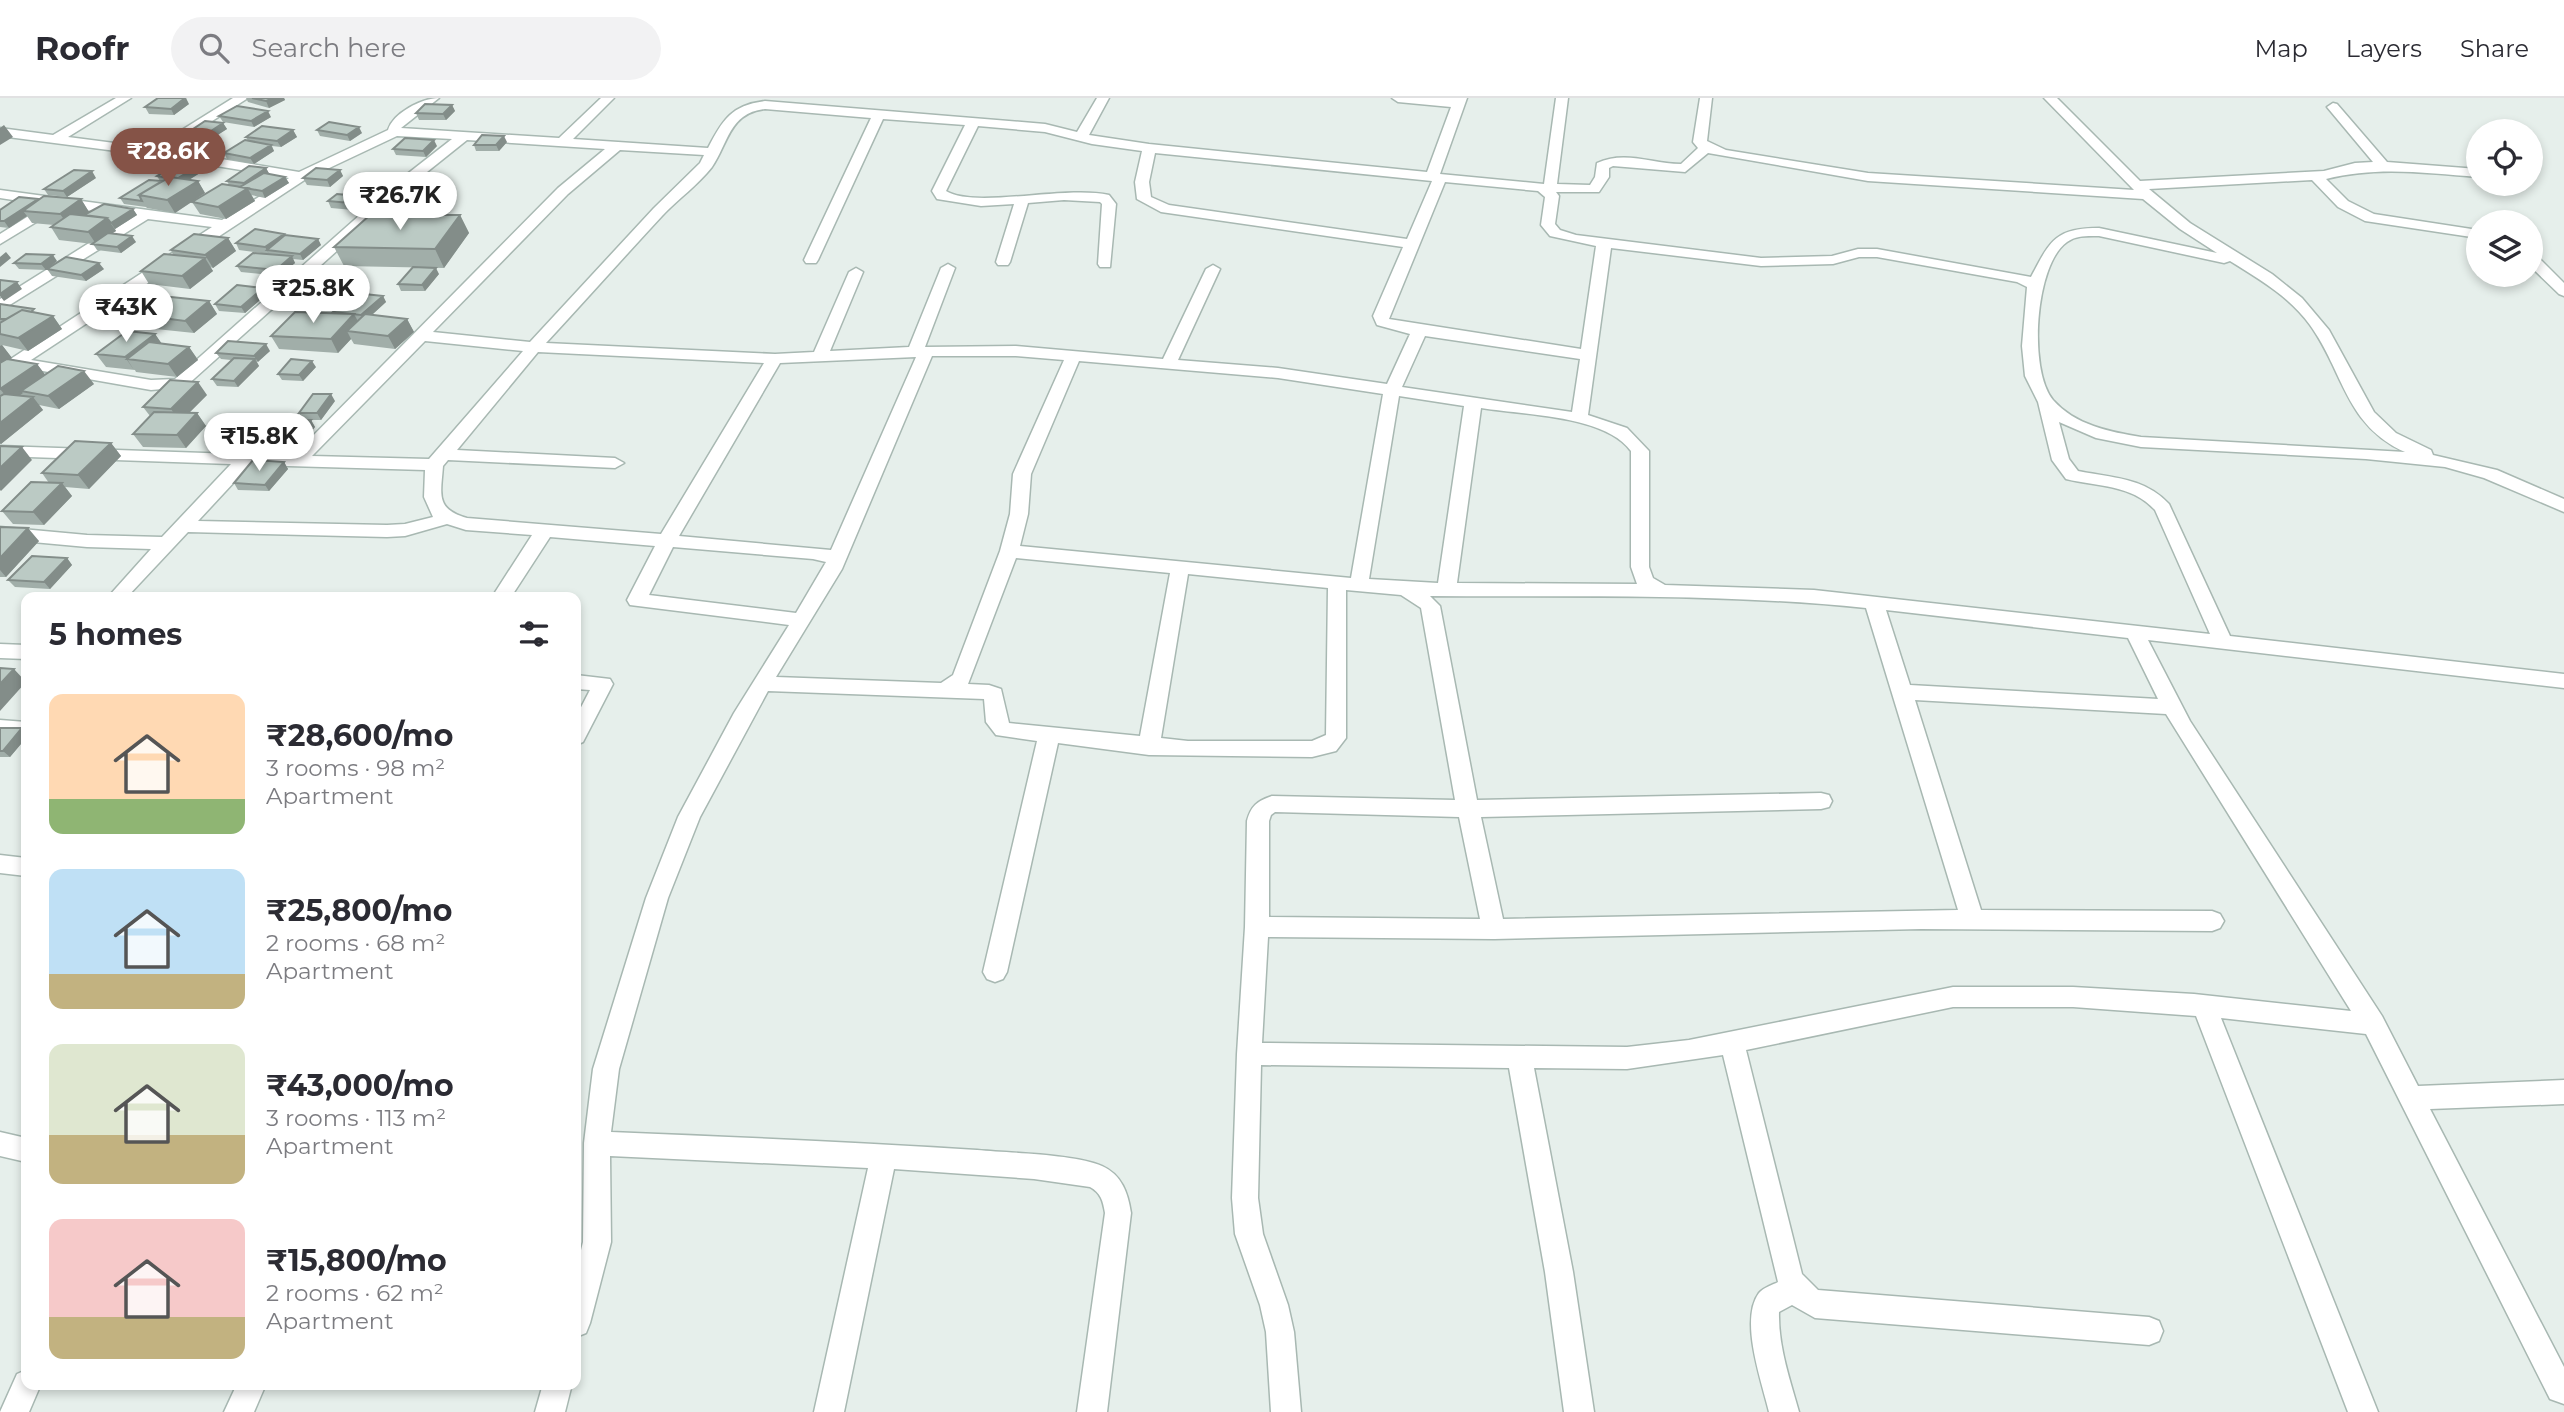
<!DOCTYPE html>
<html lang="en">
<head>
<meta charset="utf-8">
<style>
	:root { --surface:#fff; --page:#f2f2f3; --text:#2b2b33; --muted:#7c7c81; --line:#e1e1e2; --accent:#855347 }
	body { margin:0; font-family:Montserrat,sans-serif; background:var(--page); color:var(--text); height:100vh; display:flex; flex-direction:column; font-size:26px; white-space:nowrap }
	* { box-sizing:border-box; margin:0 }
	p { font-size:23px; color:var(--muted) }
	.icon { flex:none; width:38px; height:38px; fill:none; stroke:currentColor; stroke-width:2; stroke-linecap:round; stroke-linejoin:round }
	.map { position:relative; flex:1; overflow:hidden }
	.panel { position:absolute; left:21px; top:494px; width:560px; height:798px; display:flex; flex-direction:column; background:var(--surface); border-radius:14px; box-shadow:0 4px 10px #0003 }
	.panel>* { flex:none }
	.fabs { position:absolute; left:2466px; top:21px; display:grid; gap:14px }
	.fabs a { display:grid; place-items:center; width:77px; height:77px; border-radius:50%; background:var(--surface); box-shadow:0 4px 10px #0003; font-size:35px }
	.price { position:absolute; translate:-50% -60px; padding:0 16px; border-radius:24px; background:#fff; color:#222; font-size:23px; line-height:46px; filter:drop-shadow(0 2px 4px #0008) }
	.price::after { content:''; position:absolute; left:50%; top:42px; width:21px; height:16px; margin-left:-10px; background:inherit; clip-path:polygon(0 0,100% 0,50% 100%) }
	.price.active { background:var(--accent); color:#fff }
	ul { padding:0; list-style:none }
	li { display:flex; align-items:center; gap:21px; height:175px; padding:0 28px }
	li span { display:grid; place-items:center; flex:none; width:196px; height:140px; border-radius:14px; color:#555 }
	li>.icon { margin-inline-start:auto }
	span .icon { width:84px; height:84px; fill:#fffc; stroke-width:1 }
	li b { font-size:30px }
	h2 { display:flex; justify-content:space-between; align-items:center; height:84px; padding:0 28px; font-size:30px }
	header { display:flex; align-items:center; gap:42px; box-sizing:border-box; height:98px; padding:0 35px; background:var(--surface); border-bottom:2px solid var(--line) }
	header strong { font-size:33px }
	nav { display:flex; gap:38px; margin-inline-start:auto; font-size:24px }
	.search { width:490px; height:63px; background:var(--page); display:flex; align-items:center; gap:18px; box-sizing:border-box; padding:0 24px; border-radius:38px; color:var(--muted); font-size:26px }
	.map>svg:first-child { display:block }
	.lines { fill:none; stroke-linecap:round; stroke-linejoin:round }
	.minor-casing { stroke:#a8b8b2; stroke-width:3 }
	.minor { fill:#fff; fill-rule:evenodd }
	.wall { fill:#a1aea9 }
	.shaded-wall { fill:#838d89 }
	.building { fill:#bbcac4; stroke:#838d89; stroke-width:2 }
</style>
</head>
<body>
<header>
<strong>Roofr</strong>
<div class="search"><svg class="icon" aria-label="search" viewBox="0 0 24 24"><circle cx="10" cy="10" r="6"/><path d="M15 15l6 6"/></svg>Search here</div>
<nav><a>Map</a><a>Layers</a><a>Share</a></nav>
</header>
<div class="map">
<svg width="2564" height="1314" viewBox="0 0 2564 1314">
	<rect width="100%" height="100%" fill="#e6efeb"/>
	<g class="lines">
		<defs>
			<path id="minor" d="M116,0h15l-63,39 85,11 80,-50h15l-81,52 132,22 89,-42c5,-17 34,-32 51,-32l-38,30 158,10 42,-40h13l-41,41 135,9c15,-29 24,-43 57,-47l280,23 32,8 20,-34h12l-20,37 60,9 278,28 24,-65 -53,-5 -6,-4h75l-27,76 104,10 12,-86h12l-11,86 33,1 5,-8 2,-14c28,-13 56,1 84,1l17,-16 -5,-6 7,-44h12l-5,43 19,9 142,23 266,17 -90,-92h13l83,83 184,-10 31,-8 18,-1 -46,-55 6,-4 4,1 50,58 91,7v8c-52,-4 -101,-11 -152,2l22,22 26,13 104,16v8l-113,-17 -27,-14 -26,-27 -163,9 41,34 82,51 30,24 27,32 45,82 22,21 35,17 2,5 64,15 67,29v13l-80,-34 -39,-11 -79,-8 -225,-12 -45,-9 -37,-16 10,37 9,12c34,7 66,6 91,33l61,132 334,38v14l-416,-48 42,81 192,295 36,70 146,-6v24l-134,5 134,258v37l-14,-5 -184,-365 -145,-16 157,394h-30l-152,-396 -123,-9h-120l-207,43 56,224 16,16 331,27 10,4 4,10 -4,10 -10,4 -334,-27 -23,-13 -13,7c-1,34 11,68 20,100h-30c-7,-30 -30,-92 -10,-119 4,-5 13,-8 19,-11l-55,-227 -96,14 -93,-1 39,204 21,140h-30l-19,-140 -36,-204 -248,-3 -3,133 5,36 25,71 6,27 7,80h-30l-5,-80 -6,-27 -25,-71 -3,-36 5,-144 8,-127 2,-106c4,-15 10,-20 25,-25l183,4 -34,-192 -20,-13 -55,-5v148l-10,13 -24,6 -163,-2 -91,-12 -51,229 -4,7 -8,3 -8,-3 -4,-7 54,-231 -41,-6 -10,-13 -2,-23 -216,-8 -68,126 -32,81 -49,171 -8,63c122,5 244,10 366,18 31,3 98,4 125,16 20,9 26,27 29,47l-24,199h-30l28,-199c-2,-12 -4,-20 -15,-26l-56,-8 -140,-10 -50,243h-30l54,-244 -258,-12 1,86 -21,81 -4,10 -10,4v-66l7,-29 1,-99 9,-74 53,-171 32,-81 56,-104 55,-88 -159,-20 -3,-5 28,-54 -105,-9 -39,60h-19l40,-62 -66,-5 -19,-6 -42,12 -18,1 -199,-5 -61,65h-19l43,-48 -64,-2 -87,-8v-12l87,8 75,2 69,-73 -231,-8v-10l293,10 265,-268 47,-39 -138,-9 -60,48 -222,199 -34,3 -131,-23 -20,11v-12l212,-139 -64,-8 -148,92v-12l132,-83 -71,-9 -61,37v-10l46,-29 -46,-7v-8l222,30 67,-42 -134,-22 -155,-20v-8l53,7zM765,11l106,9 -67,142 2,3h10l2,-3 65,-141 82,6 -33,66 5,8 44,7 33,-2 -18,58 2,3h10l2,-3 18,-59 36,-3 36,2 2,2 -4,60 2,3h10l6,-63 -7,-9c-43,-10 -134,14 -163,-4l32,-65 67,6 47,12 50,7 -7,31 2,17 24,13 242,35 -30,69 4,9 33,9 -23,50 -109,-16 -100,-8 42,-91 -7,-4 -7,4 -43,90 -147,-13 -91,1 30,-79 -7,-4 -7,4 -32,79 -79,4 33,-79 -7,-4 -7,4 -35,80 -39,2 -229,-11c39,-42 77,-85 116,-127 16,-17 36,-31 50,-49 16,-23 17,-54 53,-58zM397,38l55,3 -55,43 -222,197 -24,1 -120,-20 275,-181zM620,52l84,5 -4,8 -46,45 -124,134 -97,-10 135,-138zM1155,55l277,28 -25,58 -238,-34 -18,-8 -2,-15zM1708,55l160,28 275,18 37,30 37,24 -118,-25c-44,0 -49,13 -68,49l-154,-28h-19l-26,7 -71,2 -185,-23 -16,-5 -5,-6 4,-28 -3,-4h43l10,-15v-9l4,-2 72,6zM1445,84l93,9 7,6 -4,28 9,11 46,10 -15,103 -192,-30zM2099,138l125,27 6,-2c29,18 60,36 80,64 34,47 35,100 95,127l-264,-15c-31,-5 -66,-12 -88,-37 -25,-30 -18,-136 14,-158 10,-7 21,-6 32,-6zM1611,150l150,18 72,-2 26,-7h18l140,25 10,5 -5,59 3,30 13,26 14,58 14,19c32,8 65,5 89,31l55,124 -396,-44 -149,-5 -12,-7 -4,-11v-116l-22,-23 -39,-13zM1425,238l155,23 -8,53 -170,-25zM425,243l98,10 -94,108 -117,-3zM538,254l226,11 -103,171 -194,-16c-32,-9 -26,-24 -24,-52l5,-6 167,8 9,-5 -9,-5 -158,-8zM932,258h84l48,4 -51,114 -3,40 -10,37 -47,124 -12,8 -165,-6 66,-108zM916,259l-85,193 -152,-14 101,-173zM1079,263l199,17 105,16 -32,184 -331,-32 8,-32 3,-40zM1399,298l65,10 -26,177 -69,-4zM1481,310c42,7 124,7 150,43v116l6,17 -180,-1zM250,367l175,5 -1,27 9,20 -28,7 -18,1 -189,-4zM673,449l140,12 13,3 -30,51 -147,-18zM1016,460l154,15 -30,163 -131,-13 -8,-34 -12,-4 -21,-1zM1188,476l140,14 -2,147 -14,6h-124l-27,-3zM1430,498c145,1 292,-3 436,12l92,302 -455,9 -22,-102 340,-8 8,-2 3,-6 -3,-6 -8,-2 -344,7 -37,-194zM1886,512l242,28 30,61 -248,-14zM1915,602l251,14 185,297 -157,-17 -121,-7h-120l-264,53 -62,7 -365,-4 6,-106 226,2 427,-10 291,2 8,-3 4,-7 -4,-7 -8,-3 -231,-1zM1275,714l184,5 21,102 -211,-2v-96l2,-6z
				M2530,155l5,1 29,29v13l-5,-2 -29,-28z
				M0,546l26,1v14l-26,-1z
				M576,577l34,4 3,5 -30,58 -7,3v-28l14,-27 -14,-1z
				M0,622l26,2v16l-26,-2z
				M0,757l26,3v18l-26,-3z
				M0,1034l26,6v24l-26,-6z
				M26,1272v14h15l-12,28h-29l17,-38z
				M237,1286h29l-12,28h-30z
				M543,1286h29l-7,28h-30z"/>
		</defs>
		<use href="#minor" class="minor-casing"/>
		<use href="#minor" class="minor"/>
	</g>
	<path class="wall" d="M246,0h38l1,2 -16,8 -21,-6z
		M189,6l-15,11 -25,-1 -4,-7z
		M452,7l3,6 -9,9h-27l-3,-7z
		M219,18l52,1 -17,10 -31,-5z
		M223,25l4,6 -22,14 -18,-2 -3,-6z
		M293,32l4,7 -16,10 -9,-1 2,5 -20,13 -27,-5 -3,-6 24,-12 -2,-4z
		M317,32l45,3 -12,8 -30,-5z
		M507,44l-8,9h-23l-2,-6z
		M437,48l-11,11 -30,-2 -3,-6z
		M208,62l3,6 -22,14 9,1 7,12 -30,20 -28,-5 -1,-1 -22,-3 -4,-6 40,-17 -3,-5z
		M266,70l3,6 16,3 4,6 -24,15 -14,-3 4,6 -29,18 -26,-5 -8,-12 37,-17 -2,-4z
		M340,72l3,6 -13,11 -23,-2 -4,-7z
		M96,80l-29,19 -19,-2 -4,-6z
		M370,99l3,6 -9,8 -33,-3 -3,-7z
		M38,101l1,1 42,-1 8,13 -5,3 49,-6 4,6 -22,14 1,2 -4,2 24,9 -15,11 -24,-3 -4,-6 -34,-4 -8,-13 3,-2 -22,-2 -5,-7 -18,12 -9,-1v-17z
		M407,112l3,5h50l9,18 -25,35 -100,-2 -10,-19z
		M285,137l33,4 3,6 -18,15 -10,-1 2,4 -16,13 -38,-4 -4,-6 32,-12 -30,-4 -3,-7z
		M228,140l8,13 -23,17 -3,-1 3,4 -23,18 -41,-5 -8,-13 32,-16 -2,-5z
		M57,163l-11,9 -27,-1 -5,-6z
		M47,171h57l-18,12 -34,-5z
		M439,176l-14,17h-24l-3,-7z
		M267,196l-22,19 -26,-2 -4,-7z
		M383,198l3,6 -14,13 35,4 7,13 -19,17 -41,-5 -3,-5 -13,14 -59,-4 -8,-13 63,-23 -1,-1z
		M209,203l8,13 -23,19 -38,-4 -9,-13z
		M0,206l53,12 9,13 -34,22 -26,-6 10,13 -2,1 27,5 8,11 49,9 -35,25 -20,-4 4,5 -42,34h-1z
		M155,236l7,10 27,3 9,13 -21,17 -41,-5 -1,-2 -29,-3 -10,-13z
		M270,253l-13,11 2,4 -21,21 -21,-1 -5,-7 19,-19 -10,-1 -5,-6z
		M316,269l-13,14 -21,-1 -4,-6z
		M207,297l-18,18h8l9,13 -20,22 -43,-1 -10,-13 17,-18 -7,-9z
		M335,303l-14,19h-18l-4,-7z
		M311,322l4,7 -19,23h-31l-5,-7z
		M111,345l10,13 -32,33 -24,-2 7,9 -28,29 -31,-1 -11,-13 47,-28 -7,-10z
		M284,364l4,7 -19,22 -31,-1 -4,-7z
		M0,429l39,14 -33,36h-6z
		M67,460l5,7 -22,24 -35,-2 -7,-7z
		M0,630h22l4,5v5l-16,19h-10z"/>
	<path class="shaded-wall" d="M186,0l3,6 -15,11 -3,-6z
		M273,0h11l1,2 -16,8 -3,-7z
		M452,7l3,6 -9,9 -3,-6z
		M268,13l3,6 -17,10 -3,-6z
		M223,25l4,6 -22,14 -3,-6z
		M4,27l9,12 -13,8v-17z
		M359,29l3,6 -12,8 -3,-6z
		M293,32l4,7 -16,10 -4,-6z
		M504,38l3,6 -8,9 -3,-6z
		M434,42l3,6 -11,11 -3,-6z
		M271,47l3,6 -20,13 -4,-6z
		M208,62l3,6 -32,20 -4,-6z
		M266,70l4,7 -22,14 7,12 -29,18 -8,-12 29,-18 -3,-6z
		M340,72l3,6 -13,11 -3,-7z
		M92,73l4,7 -29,19 -4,-6z
		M285,79l4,6 -24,15 -3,-7z
		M198,83l7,12 -30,20 -8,-13z
		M370,99l3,6 -9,8 -3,-7z
		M38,101l4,6 -19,6 4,5 -18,12 -5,-7z
		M81,101l8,13 -20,14 -9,-12z
		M133,111l4,6 -22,14 -4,-6z
		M460,117l9,18 -25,35 -9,-19z
		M107,120l9,13 -20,13 -8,-12z
		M284,136l4,6 -21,10 2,4 -4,-7z
		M132,138l4,6 -15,11 -4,-6z
		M228,140l8,13 -23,17 -8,-13z
		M318,141l3,6 -18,15 -3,-6z
		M6,154l5,6 -11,9v-10z
		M53,157l4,6 -11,9 -5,-6z
		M292,158l3,7 -16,13 -3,-6z
		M205,160l8,13 -23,18 -8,-13z
		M99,165l5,6 -18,12 -5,-6z
		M436,170l3,6 -14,17 -3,-6z
		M17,184l5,7 -18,12 -4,-5v-2z
		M263,190l4,6 -22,19 -4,-6z
		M383,198l3,6 -21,19 -4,-6z
		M209,203l8,13 -23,19 -9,-12z
		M354,216l7,13 -14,4 4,8 -13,14 -7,-14z
		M53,218l9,13 -34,22 -10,-13z
		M407,221l7,13 -19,17 -7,-13z
		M155,236l9,13 -37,12 7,11 -9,-13z
		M266,246l4,7 -12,11 -4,-6z
		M2,247l10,13 -12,7v-19z
		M189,249l9,13 -21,17 -9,-13z
		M255,261l4,7 -21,21 -4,-6z
		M312,263l4,6 -13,14 -4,-6z
		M37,266l10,13 -26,14 2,2 -12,9 -11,-13z
		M84,273l10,13 -35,25 -11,-13z
		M198,284l9,13 -27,27 -9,-13z
		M331,296l4,7 -14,19 -4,-7z
		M33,299l10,13 -42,34 -1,-1v-20z
		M197,315l9,13 -20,22 -9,-13z
		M311,322l4,7 -19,23 -4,-6z
		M111,345l10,13 -32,33 -11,-14z
		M22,349l10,13 -31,31 -1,-1v-22z
		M284,364l4,7 -19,22 -4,-6z
		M62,385l10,13 -28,29 -11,-13z
		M28,430l11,13 -33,36 -6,-7v-12z
		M67,460l5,7 -22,24 -6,-7z
		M14,571l12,13 -26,29v-27z
		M22,630l4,5v5l-16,19 -7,-6z"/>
	<path class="building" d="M158,0h27l-14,11 -26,-2z
		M252,0h21l-7,3z
		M425,6l27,1 -9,9 -27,-1z
		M237,8l31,5 -17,10 -32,-5z
		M205,23l18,2 -21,14 -18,-2z
		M329,24l30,5 -12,8 -30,-5z
		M262,28l31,4 -16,11 -31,-4z
		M482,37l22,1 -8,9h-22z
		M405,40l29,2 -11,11 -30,-2z
		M245,42l26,5 -21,13 -26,-5z
		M189,59l19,3 -30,18 -8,-1 -3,1 -10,-2z
		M249,68l17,2 -22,15 -17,-2z
		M316,70l24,2 -13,10 -24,-2z
		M74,72l18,1 -29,20 -19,-2z
		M264,75l21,4 -23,14 -22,-4z
		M170,79l28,4 -31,19 -28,-5z
		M149,82l13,1 -23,14 3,6 -22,-3z
		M222,86l26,4 -30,19 -26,-5z
		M337,96l33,3 -9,7 -33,-3z
		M44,98l37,3 -21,15 -37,-3z
		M19,99l19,2 -34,22h-4v-11z
		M104,106l29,5 -22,14 -4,-5 -23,-3z
		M374,111l33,1 -4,5h-33l-5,4z
		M70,116l37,4 -19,14 -37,-5z
		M370,117h90l-25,34 -101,-2z
		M255,131l29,5 -19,13 -29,-4z
		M108,135l24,3 -15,11 -25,-3z
		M194,136l34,4 -23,17 -34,-5z
		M285,137l33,4 -18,15 -33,-4z
		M253,155l39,3 -16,14 -39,-4z
		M26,156l27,1 -12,9 -27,-1z
		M164,156l41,4 -23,18 -41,-5z
		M66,159l33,6 -18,12 -34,-6z
		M413,169l23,1 -14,17 -24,-1z
		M0,182l17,2 -17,12z
		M237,187l26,3 -22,19 -26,-3z
		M355,195l28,3 -22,19 -28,-3z
		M171,199l38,4 -24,20 -38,-5z
		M0,206l34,5 -3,3 -9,-2 -16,9h-6z
		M22,212l31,6 -35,22 -18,-4v-11z
		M295,214l59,2 -23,25 -60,-3z
		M365,216l42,5 -19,17 -41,-5z
		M127,233l28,3 -30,23 -29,-3z
		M228,243l38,3 -12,12 -38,-3z
		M149,244l40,5 -21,17 -41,-5z
		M234,260l21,1 -21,22 -22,-2z
		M7,261l30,5 -37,25v-26z
		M291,261l21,2 -13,14 -21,-1z
		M58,268l26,5 -36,25 -27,-5z
		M170,282l28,2 -27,27 -28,-2z
		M4,296l29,3 -33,26v-27z
		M313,296h18l-14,19h-18z
		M154,314l43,1 -20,22 -44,-1z
		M280,322h31l-19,24 -32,-1z
		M75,343l36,2 -33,32 -36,-2z
		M0,348l22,1 -22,21z
		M253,362l31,2 -19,23 -31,-2z
		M31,384l31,1 -29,29 -31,-1z
		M0,429l28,1 -28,30z
		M32,458l35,2 -23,24 -36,-2z
		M0,570l14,1 -14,15z
		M0,630h22l-19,23h-3z"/>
</svg>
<div class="fabs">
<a><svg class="icon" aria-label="locate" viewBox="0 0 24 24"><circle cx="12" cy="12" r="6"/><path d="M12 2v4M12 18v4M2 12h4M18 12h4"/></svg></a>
<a><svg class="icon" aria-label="layers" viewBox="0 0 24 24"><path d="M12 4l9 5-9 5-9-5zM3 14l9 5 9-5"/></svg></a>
</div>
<b class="price active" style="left:168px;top:90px">₹28.6K</b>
<b class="price" style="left:400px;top:134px">₹26.7K</b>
<b class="price" style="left:313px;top:227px">₹25.8K</b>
<b class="price" style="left:126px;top:246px">₹43K</b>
<b class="price" style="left:259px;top:375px">₹15.8K</b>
<section class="panel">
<h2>5 homes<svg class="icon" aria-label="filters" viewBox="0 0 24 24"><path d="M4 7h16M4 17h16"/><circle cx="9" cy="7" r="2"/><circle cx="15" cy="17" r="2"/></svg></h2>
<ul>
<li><span style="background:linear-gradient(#ffd9b3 75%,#8fb573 0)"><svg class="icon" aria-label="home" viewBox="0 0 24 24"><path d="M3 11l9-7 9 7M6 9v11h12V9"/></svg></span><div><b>₹28,600/mo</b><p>3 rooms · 98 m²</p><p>Apartment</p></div></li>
<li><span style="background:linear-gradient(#bfe0f5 75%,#c2b280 0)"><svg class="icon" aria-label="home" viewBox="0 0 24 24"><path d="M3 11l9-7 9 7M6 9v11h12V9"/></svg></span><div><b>₹25,800/mo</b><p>2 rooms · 68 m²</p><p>Apartment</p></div></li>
<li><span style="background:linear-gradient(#dfe7d0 65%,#c2b280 0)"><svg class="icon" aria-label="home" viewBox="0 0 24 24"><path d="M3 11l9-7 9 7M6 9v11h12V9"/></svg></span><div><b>₹43,000/mo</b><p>3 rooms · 113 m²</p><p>Apartment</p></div></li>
<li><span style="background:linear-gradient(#f6c9c9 70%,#c2b280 0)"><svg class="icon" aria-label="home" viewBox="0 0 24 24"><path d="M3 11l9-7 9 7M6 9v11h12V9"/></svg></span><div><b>₹15,800/mo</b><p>2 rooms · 62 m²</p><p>Apartment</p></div></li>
</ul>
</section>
</div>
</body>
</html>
